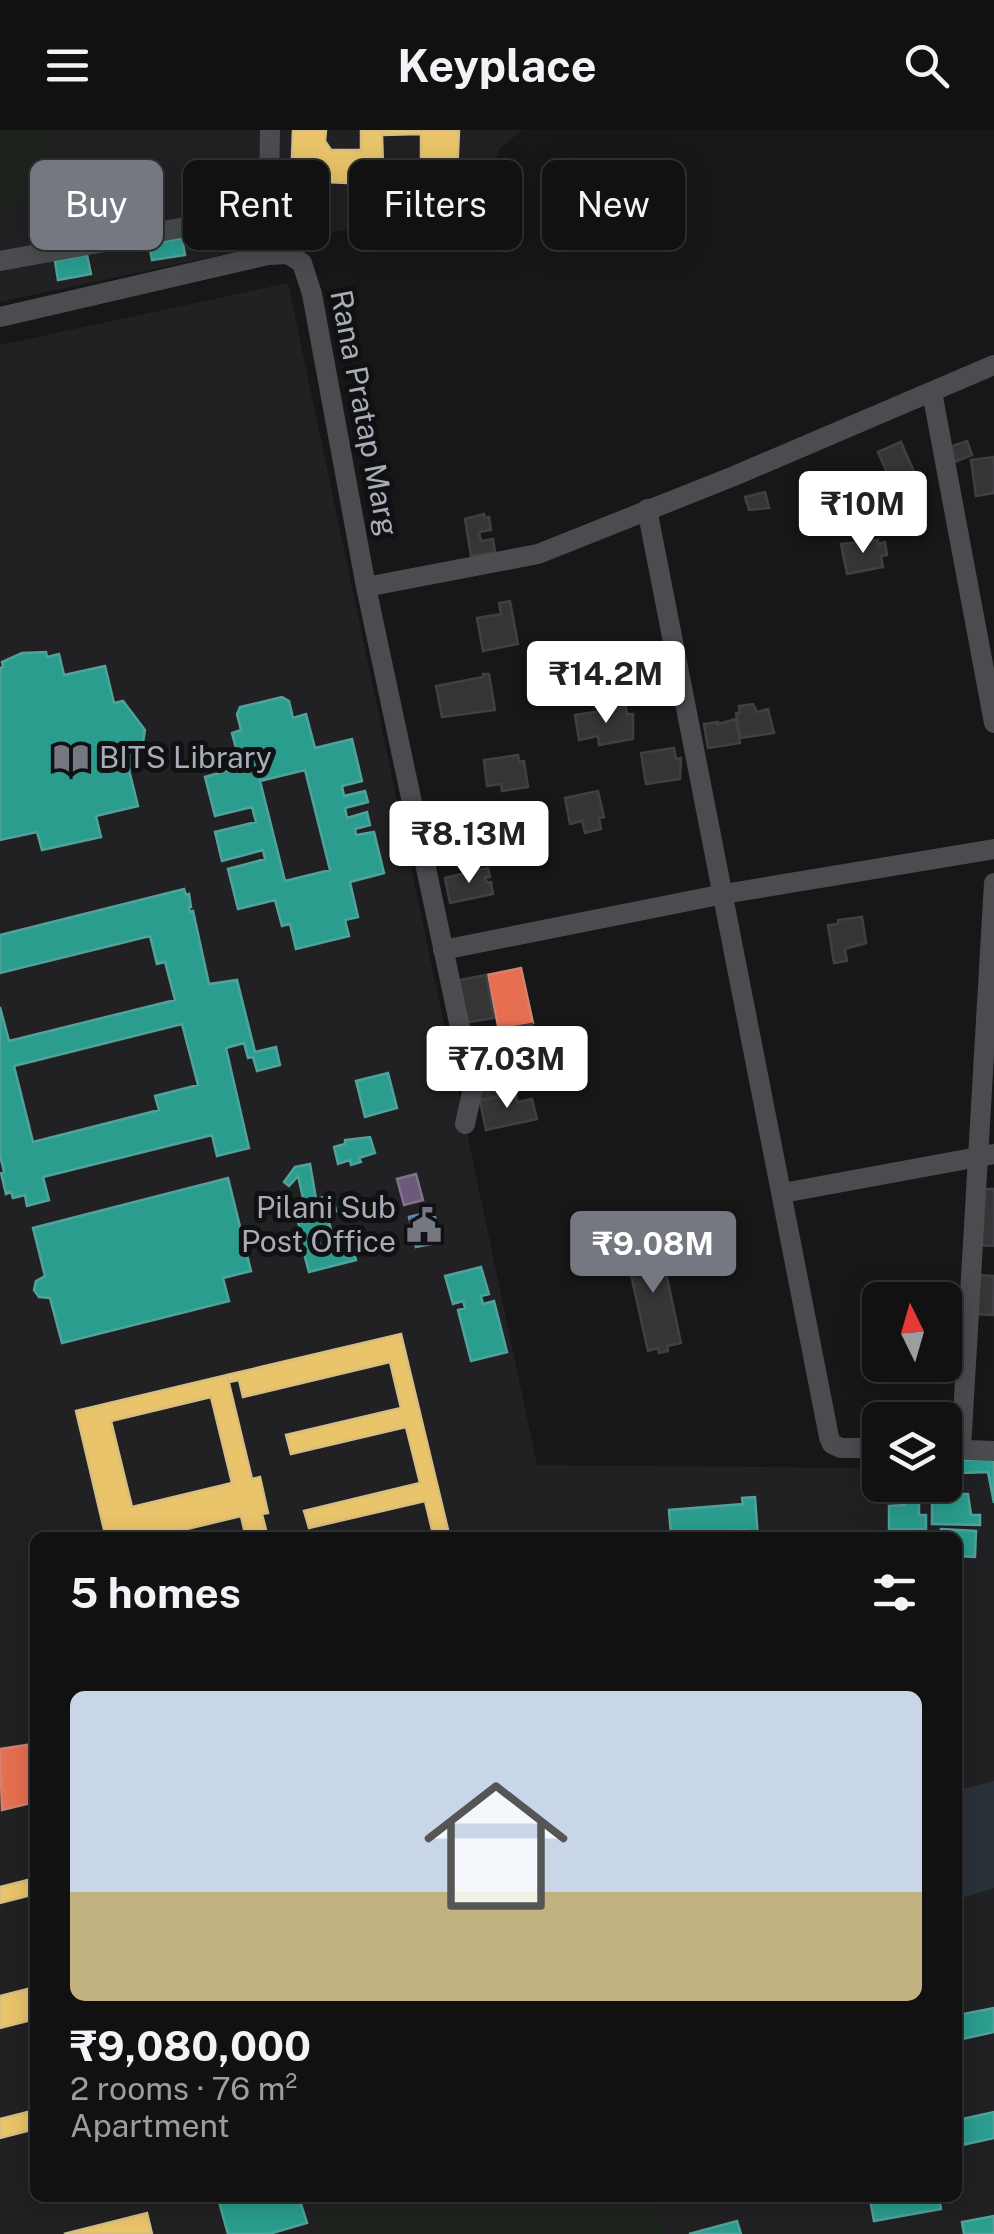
<!DOCTYPE html>
<html lang="en">
<head>
<meta charset="utf-8">
<style>
	:root { --surface:#111; --page:#1e1f1f; --text:#f1f3f6; --muted:#9c9d9f; --line:#303131; --accent:#757880 }
	body { margin:0; font-family:"Public Sans",sans-serif; background:var(--page); color:var(--text); height:100vh; display:flex; flex-direction:column; font-size:38px; white-space:nowrap }
	* { box-sizing:border-box; margin:0 }
	p { font-size:32px; color:var(--muted) }
	.icon { flex:none; width:55px; height:55px; fill:none; stroke:currentColor; stroke-width:2; stroke-linecap:round; stroke-linejoin:round }
	.map { position:relative; flex:1; overflow:hidden }
	.details { position:absolute; left:30px; top:1402px; width:932px; height:670px; display:flex; flex-direction:column; background:var(--surface); border-radius:15px; box-shadow:0 5px 25px #0003,0 0 0 2px var(--line) }
	.details>* { flex:none }
	.banner { position:absolute; left:30px; top:30px; width:935px; height:90px; display:flex; gap:20px }
	.needle { width:65px; rotate:355deg }
	.tools { position:absolute; left:862px; top:1152px; display:grid; gap:20px }
	.tools a { display:grid; place-items:center; width:100px; height:100px; border-radius:15px; background:var(--surface); box-shadow:0 5px 25px #0003,0 0 0 2px var(--line); font-size:50px }
	.price { position:absolute; translate:-50% -85px; padding:0 22px; border-radius:10px; background:#fff; color:#222; font-size:32px; line-height:65px; filter:drop-shadow(0 2px 5px #0008) }
	.price::after { content:''; position:absolute; left:50%; top:60px; width:30px; height:22px; margin-left:-15px; background:inherit; clip-path:polygon(0 0,100% 0,50% 100%) }
	.price.active { background:var(--accent); color:#fff }
	ul { padding:0; list-style:none }
	li { display:grid; align-content:center; gap:20px; height:530px; padding:0 40px }
	li+li { border-top:2px solid var(--line) }
	li span { display:grid; place-items:center; height:310px; border-radius:15px; color:#555 }
	li>.icon { margin-inline-start:auto }
	span .icon { width:180px; height:180px; fill:#fffc; stroke-width:1 }
	li b { font-size:42px }
	h2 { display:flex; justify-content:space-between; align-items:center; height:120px; padding:0 40px; font-size:42px }
	.pill { padding:0 35px; border-radius:15px; background:var(--surface); box-shadow:0 5px 25px #0003,0 0 0 2px var(--line); font-size:35px; line-height:90px }
	.pill.active { background:var(--accent); color:#fff }
	header { display:flex; justify-content:space-between; align-items:center; height:130px; padding:0 40px; background:var(--surface); font-size:45px; font-weight:700 }
	.map>svg:first-child { display:block }
	.built { fill:#212123; fill-rule:evenodd }
	.green { fill:#1d241e }
	.water { fill:#2a3239 }
	.homes { fill:#e9c46a; stroke:#d6bd81; stroke-width:2.5; fill-rule:evenodd }
	.shops { fill:#e76f51; stroke:#d48270; stroke-width:2.5 }
	.offices { fill:#6d597a; stroke:#7f728d; stroke-width:2.5 }
	.schools { fill:#2a9d8f; stroke:#50a29b; stroke-width:2.5; fill-rule:evenodd }
	.public { fill:#457b9d; stroke:#638aa5; stroke-width:2.5 }
	.building { fill:#353536; stroke:#3f4043; stroke-width:2.5 }
	.lines { fill:none; stroke-linecap:round; stroke-linejoin:round }
	.minor { stroke:#4b4c50; stroke-width:20 }
	.labels { text-anchor:middle; stroke-width:10; stroke-linejoin:round; paint-order:stroke }
	.street-label { font-size:30px; fill:#a8adb8; stroke:#111113 }
	.poi-label { font-size:30px; fill:#a8adb8; stroke:#111113; text-anchor:start }
</style>
</head>
<body>
<header><svg class="icon" aria-label="menu" viewBox="0 0 24 24"><path d="M4 6h16M4 12h16M4 18h16"/></svg>Keyplace<svg class="icon" aria-label="search" viewBox="0 0 24 24"><circle cx="10" cy="10" r="6"/><path d="M15 15l6 6"/></svg></header>
<div class="map">
<svg width="994" height="2104" viewBox="0 0 994 2104">
	<rect width="100%" height="100%" fill="#171717"/>
	<path class="built" d="M0,0h523l-22,17 -29,60 -170,31 -302,64z
		M288,153l249,1182 343,3v17h65v-16h49v765h-994v-1889zM35,1408h923v660h-923z"/>
	<path class="green" d="M0,0h44c1,41 3,66 -44,78z
		M312,2068h344l9,36h-347l2,-1z"/>
	<path class="water" d="M994,1651v107l-32,10 -4,-16v-92z"/>
	<path class="homes" d="M293,0h33l-1,11 6,9h30v-20h98l-2,45h-21l1,12 -112,-5 -2,30 -33,-2zM421,4v30l-38,1 -1,-30z
		M401,1204l49,204h-16l-9,-37 -116,27 -5,-17 116,-28 -14,-56 -115,27 -5,-19 115,-27 -11,-46 -147,35 -4,-17 -10,2 -2,-7z
		M227,1245l25,104 8,-2 8,36 -6,1 6,24h-22l-5,-22 -91,22h-44l-30,-127zM211,1267l21,86 -100,24 -21,-86z
		M35,1748v16l-35,9v-16z
		M35,1857v32l-35,9v-32z
		M35,1980v19l-35,9v-19z
		M147,2083l5,21h-88z"/>
	<path class="shops" d="M521,838l12,55 -34,7 -12,-55z
		M33,1614l2,58 -33,8 -2,-61z"/>
	<path class="offices" d="M416,1044l7,26 -19,5 -7,-26z"/>
	<path class="schools" d="M240,97l3,15 -28,5 -3,-15z
		M182,108l3,17 -33,5 -3,-16z
		M87,125l4,19 -33,6 -3,-19z
		M46,522l1,5 12,-3 5,21 41,-9 9,37 9,-2 22,29 -6,37 -10,3 9,36 -42,10 5,21 -59,13 -5,-18 -37,8v-172l3,-1 -1,-5 20,-9z
		M282,567l7,4 4,17 13,-4 9,34 37,-9 10,42 -20,5 2,10 21,-5 3,11 -23,6 2,10 20,-6 3,13 -15,4 1,6 18,-3 10,41 -34,9 8,35 -13,3 4,16 -53,13 -6,-25 -8,2 -7,-26 -37,9 -10,-40 37,-10 -2,-9 -41,11 -7,-29 41,-10 -4,-15 -37,9 -10,-39 36,-10 -9,-34 9,-3 -4,-16 3,-7zM305,640l25,100 -45,11 -25,-100z
		M184,759l2,6 3,-1 2,13h-2l1,5 3,-1 16,73 28,-4 18,72 21,-5 4,18 -23,6 -4,-14 -5,1 -4,-15 -18,5 23,100 -32,8 -5,-21 -169,42 6,23 -22,6 -2,-11 -12,3 -2,-6 -5,2 -5,-21 3,-1 -4,-17v-148l9,34 166,-41 -10,-38 -8,2 -7,-28 -150,37v-38zM182,894l16,61 -43,11 4,14 -126,32 -19,-76z
		M388,943l9,35 -32,9 -9,-36z
		M370,1007l5,16 -16,5 2,4 -10,3 -1,-5 -12,4 -4,-17 11,-3v-4z
		M310,1034l6,35 16,-4 4,16 -9,2 4,17 -14,3 3,13 16,-4 2,9 15,-4 3,13 -47,12 -10,-37 3,-1 -10,-29 12,-3 -6,-26 -9,10 -5,-4 11,-15z
		M228,1048l23,93 -28,7 6,23 -167,42 -12,-45 -11,-1 -5,-7 2,-9 9,-5 -12,-48z
		M481,1137l8,27 -8,2 2,8 11,-3 13,51 -36,9 -13,-51 7,-2 -2,-7 -10,3 -8,-28z
		M994,1329v44l-6,-31 -26,1v-13z
		M947,1364h21l3,21h9v10l-48,-1v-24h15z
		M905,1365h14v20h7v14l-37,1v-24l16,-1z
		M755,1367l3,41h-13v-8l-44,4v4l-30,-2 -2,-26 74,-6 -1,-6z
		M941,1399l35,2 -1,26 -17,-1v-18h-17z
		M994,1878v24l-36,8v-25z
		M994,1982v26l-36,8v-26z
		M218,2068h81l8,25 -38,11h-41z
		M939,2068l2,11 -67,12 -4,-22z
		M994,2086v18h-30l-2,-12z
		M737,2091l4,13h-52z"/>
	<path class="public" d="M429,1082l5,1 5,20 -5,1 2,9 -20,4 -7,-30z"/>
	<path class="building" d="M967,311l5,14 -18,7 -5,-15z
		M901,312l14,32 -23,10 -14,-32z
		M994,327v36l-18,3 -5,-36z
		M765,362l4,16 -20,2 -4,-13z
		M484,384l1,4 4,-1 2,13 -12,2 2,9 12,-2 2,13 -24,4 -6,-37z
		M878,410v4l7,-2 2,13 -6,1 2,11 -36,7 -6,-30z
		M510,471l8,43 -35,7 -6,-33 24,-4 -2,-11z
		M629,518l2,11h4l2,29 -53,9 -7,-40z
		M483,544h6l6,36 -53,7 -6,-31 47,-9z
		M753,574l4,8 11,-3 6,24 -34,5 -4,-25h4l-1,-7z
		M626,577l1,7h6v25l-34,6 -1,-9 -19,4 -4,-25z
		M736,589l4,24 -32,5 -4,-24 14,-2v2z
		M674,618l2,11 5,-1 -1,21 -34,5 -5,-31z
		M518,625l1,7 5,-1 4,26 -26,4 -1,-7 -14,2 -3,-26z
		M598,661l6,26 -5,1 2,11 -16,4 -3,-12 -12,3 -5,-26z
		M488,738l2,9 -5,1 2,5 4,-1 2,12 -43,9 -5,-25z
		M862,787l4,26 -21,6 2,12 -13,2 -6,-38 10,-1v-4z
		M486,845l8,43 -31,5 -8,-42z
		M532,894l4,18 -33,7 -4,-19z
		M500,926l4,15 7,-2 5,24 -36,7 -9,-38z
		M516,963l1,9 15,-3 5,20 -51,11 -6,-29z
		M977,1059h17v57l-19,-1z
		M659,1110l22,103 -14,3 1,5 -9,2 -1,-5 -10,3 -23,-103z
		M978,1145l16,1 -1,39 -17,-1z"/>
	<g class="lines">
		<path class="minor" d="M268,125l2,-125
			M0,131l268,-49
			M0,187l268,-62 20,-1 14,9 10,31 54,293 107,501 -8,36
			M932,262l62,331
			M647,379l182,928 3,7 9,4h39
			M366,457l172,-33 196,-78 260,-111
			M443,820l281,-56 270,-45
			M783,1063l211,-39
			M945,1319l49,2
			M961,1319l33,-566"/>
	</g>
	<defs>
		<symbol id="library-bare" viewBox="-9 -9 18 18"><path d="M-6-4Q-3-5.5-.7-3.5V5Q-3 3-6 4ZM6-4Q3-5.5 .7-3.5V5Q3 3 6 4Z" fill="#757880" stroke="#111113" stroke-width="2.5" paint-order="stroke"/></symbol>
		<symbol id="civic-bare" viewBox="-9 -9 18 18"><path d="M-.6-6.5H3V-4.5H.6V-3L4-1V1h2V6H-6V1h2V-1L-.6-3ZM-1.2 2.5V6h2.4V2.5Z" fill="#757880" stroke="#111113" stroke-width="2.5" paint-order="stroke"/></symbol>
	</defs>
	<g fill-rule="evenodd">
		<use href="#library-bare" x="46" y="603" width="50" height="50"/>
		<use href="#civic-bare" x="399" y="1070" width="50" height="50"/>
	</g>
	<g class="labels">
		<g class="street-label">
			<text transform="translate(364 283) rotate(79)" y="10">Rana Pratap Marg</text>
		</g>
		<g class="poi-label">
			<text x="99" y="638">BITS Library</text>
			<text x="396" y="1088" text-anchor="end">Pilani Sub<tspan x="396" dy="34">Post Office</tspan></text>
		</g>
	</g>
</svg>
<div class="tools">
<a><svg class="needle" viewBox="-14 -14 28 28"><path d="M0-13l5 13h-10z" fill="#e53935"/><path d="M0 13l5-13h-10z" fill="#9c9d9f"/></svg></a>
<a><svg class="icon" aria-label="layers" viewBox="0 0 24 24"><path d="M12 4l9 5-9 5-9-5zM3 14l9 5 9-5"/></svg></a>
</div>
<b class="price" style="left:863px;top:426px">₹10M</b>
<b class="price" style="left:606px;top:596px">₹14.2M</b>
<b class="price" style="left:469px;top:756px">₹8.13M</b>
<b class="price" style="left:507px;top:981px">₹7.03M</b>
<b class="price active" style="left:653px;top:1166px">₹9.08M</b>
<div class="banner">
<a class="pill active">Buy</a>
<a class="pill">Rent</a>
<a class="pill">Filters</a>
<a class="pill">New</a>
</div>
<section class="details">
<h2>5 homes<svg class="icon" aria-label="filters" viewBox="0 0 24 24"><path d="M4 7h16M4 17h16"/><circle cx="9" cy="7" r="2"/><circle cx="15" cy="17" r="2"/></svg></h2>
<ul>
<li><span style="background:linear-gradient(#c9d6e8 65%,#c2b280 0)"><svg class="icon" aria-label="home" viewBox="0 0 24 24"><path d="M3 11l9-7 9 7M6 9v11h12V9"/></svg></span><div><b>₹9,080,000</b><p>2 rooms · 76 m²</p><p>Apartment</p></div></li>
</ul>
</section>
</div>
</body>
</html>
